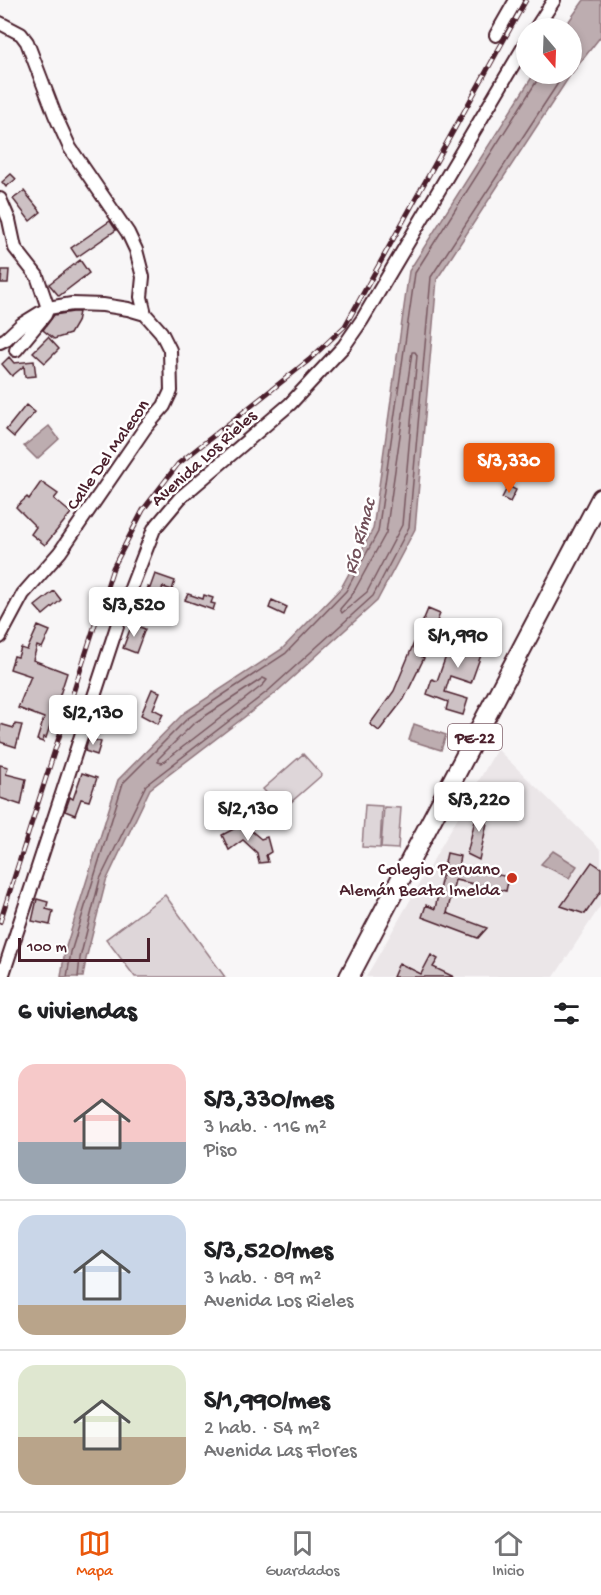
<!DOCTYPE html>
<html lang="es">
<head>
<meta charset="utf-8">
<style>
	:root { --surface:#fff; --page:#f2f2f2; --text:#202124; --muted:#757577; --line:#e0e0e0; --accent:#ea580c }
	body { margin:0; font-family:"Gochi Hand",sans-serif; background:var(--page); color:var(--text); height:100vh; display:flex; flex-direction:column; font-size:22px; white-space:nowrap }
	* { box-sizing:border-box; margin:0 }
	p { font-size:20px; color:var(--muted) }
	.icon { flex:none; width:33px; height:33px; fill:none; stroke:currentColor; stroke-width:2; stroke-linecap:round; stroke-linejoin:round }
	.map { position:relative; height:977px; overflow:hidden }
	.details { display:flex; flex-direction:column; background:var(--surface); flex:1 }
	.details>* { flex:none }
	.needle { width:39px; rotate:161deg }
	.buttons { position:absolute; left:516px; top:18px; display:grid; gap:12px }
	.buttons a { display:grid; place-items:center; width:66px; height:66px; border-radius:50%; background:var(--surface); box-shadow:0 3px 9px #0003; font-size:30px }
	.scale { position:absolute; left:18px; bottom:15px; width:132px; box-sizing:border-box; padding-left:6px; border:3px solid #4a1f2b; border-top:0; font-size:16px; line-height:21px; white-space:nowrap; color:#4a1f2b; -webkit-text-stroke:4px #fff; paint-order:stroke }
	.price { position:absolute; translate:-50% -51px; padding:0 14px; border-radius:6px; background:#fff; color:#222; font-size:20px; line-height:39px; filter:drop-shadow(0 2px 3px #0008) }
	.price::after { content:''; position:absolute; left:50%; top:36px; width:18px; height:14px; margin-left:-9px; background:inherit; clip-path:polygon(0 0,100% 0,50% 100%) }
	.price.on { background:var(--accent); color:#fff }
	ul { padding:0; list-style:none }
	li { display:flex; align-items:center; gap:18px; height:150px; padding:0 18px }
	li+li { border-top:2px solid var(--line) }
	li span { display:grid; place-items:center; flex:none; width:168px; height:120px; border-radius:18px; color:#555 }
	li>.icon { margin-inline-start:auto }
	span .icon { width:72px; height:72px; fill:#fffc; stroke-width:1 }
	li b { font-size:26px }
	h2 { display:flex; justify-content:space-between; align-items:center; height:72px; padding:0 18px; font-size:26px }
	.menu { display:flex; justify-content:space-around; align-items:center; height:84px; border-top:2px solid var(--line); background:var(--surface); font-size:16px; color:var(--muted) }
	.menu a { display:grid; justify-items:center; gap:3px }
	.menu .on { color:var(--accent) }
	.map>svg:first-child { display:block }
	.built { fill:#ebe6e8 }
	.green { fill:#ded6d9; stroke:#947a82; stroke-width:1.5 }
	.water { fill:#bdadb0; stroke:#8f747b; stroke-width:1.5 }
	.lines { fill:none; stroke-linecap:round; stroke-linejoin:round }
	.shore { stroke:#785860; stroke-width:1.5 }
	.building { fill:#cdc1c4; stroke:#4a1f2b; stroke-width:1.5 }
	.minor-casing { stroke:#4a1f2b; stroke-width:16 }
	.highway-casing { stroke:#4a1f2b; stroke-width:22 }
	.minor { stroke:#fff; stroke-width:12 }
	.highway { stroke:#fff; stroke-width:18 }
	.rail-casing { stroke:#4a1f2b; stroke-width:5 }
	.rail { stroke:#fff; stroke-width:3; stroke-dasharray:9; stroke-linecap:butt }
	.poi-dot { fill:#c8321e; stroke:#fff; stroke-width:2 }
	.labels { text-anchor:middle; stroke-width:5; stroke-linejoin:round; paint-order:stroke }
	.shield { fill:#fff; stroke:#80626b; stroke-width:1.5 }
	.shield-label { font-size:16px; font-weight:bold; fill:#4a1f2b }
	.street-label { font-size:18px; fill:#4a1f2b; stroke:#fff }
	.poi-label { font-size:18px; fill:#4a1f2b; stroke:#fff; text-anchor:end }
	.water-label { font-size:20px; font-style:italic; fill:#72515a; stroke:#fff }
</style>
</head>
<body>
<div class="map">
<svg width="601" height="977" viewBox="0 0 601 977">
	<rect width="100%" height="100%" fill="#f8f6f7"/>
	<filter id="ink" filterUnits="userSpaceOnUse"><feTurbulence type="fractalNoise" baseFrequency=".0167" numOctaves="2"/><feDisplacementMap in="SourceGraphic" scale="12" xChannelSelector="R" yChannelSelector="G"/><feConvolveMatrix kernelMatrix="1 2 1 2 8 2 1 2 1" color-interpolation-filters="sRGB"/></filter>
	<g filter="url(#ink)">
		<path class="built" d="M497,749l104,101v55l-47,72h-188z"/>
		<path class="green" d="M303,754l19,21 -40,35 -19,-21z
			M365,805l17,1 -2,42 -18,-1z
			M384,807l17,1 -3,41 -17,-1z
			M165,895l60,82h-90l-29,-38z"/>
		<path class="water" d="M584,0h17v36l-29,37v-45h-8z
			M534,74h37l-134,205 -22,250 -38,72 -105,95 -122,93 -44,92 -20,78 -3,18h-22l4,-27 53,-170 66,-67 98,-64 59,-61 32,-59 36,-258z
			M49,426l10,13 -22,20 -13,-13z
			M414,724l32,11 -5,15 -32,-10z
			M553,851l24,15 -8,12 -28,-14z"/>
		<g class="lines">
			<path class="shore" d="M412,352h3l2,3 -15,170 -35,67 -25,21 -2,-4 12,-14 34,-62z
				M263,678l4,2 -4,5 -101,78 -4,-1v-3l35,-35z
				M67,977l4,-25 52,-169 65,-65 98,-65 60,-62 32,-59 37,-259 123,-194 1,-5
				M78,977l2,-19 20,-79 46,-94 122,-94 105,-95 36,-69 22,-250 133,-203"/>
		</g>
		<path class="building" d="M11,174l5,5 -10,8 -4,-5z
			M24,191l17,21 -11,9 -17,-22z
			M110,221l6,9 -39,27 -6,-9z
			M80,260l9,13 -30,23 -10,-12z
			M2,270h7l-1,13h-7z
			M73,312h6l-2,10 -7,12 -16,5 -11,-9 11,-15z
			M48,337l11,12 -14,14 -12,-11z
			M9,357l5,6 20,-2 2,15 -11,1 -1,-11 -12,10 -10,-12z
			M26,405l9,7 -21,25 -8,-7z
			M41,482l17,12 -4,5 17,14 -26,32 -14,-11 5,-7 -20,-20 11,-10 2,2z
			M508,486l8,4 -6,12 -8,-4z
			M155,574l20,7 -3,9 -9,-3 -6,14 -13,-5 4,-9 2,1z
			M54,591l7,9 -18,15 -8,-9z
			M188,594l15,5 1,-4 9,3 -2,5 4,1 -2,6 -28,-10z
			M272,600l15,7 -3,8 -15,-7z
			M428,609l12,5 -18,43 2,1 -20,41 -25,32 -9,-7 24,-33z
			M132,624l13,5 -9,24 -13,-5z
			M38,626l12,5 -8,17 -5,-2 -4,14 34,13 -21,65 -2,-1 -1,5 -6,-2 7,-22 -26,-10 13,-32 -21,-7 4,-13 4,1 3,-9 6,2z
			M455,631l31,10 -15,42 -21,-7 -5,16 23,7 -5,16 -17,-5 2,-8 -21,-8 5,-15 5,2z
			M152,689l8,3 -7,17 10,5 -5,10 -17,-9z
			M0,724l14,4 1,-4 7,1 -6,22 -16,-5z
			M89,738l12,4 -4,13 -12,-4z
			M0,765l8,2 -2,7 20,5 -5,26 -21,-7z
			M82,773l15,5 -8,23 -8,-2 -6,16 -10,-4 5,-14 3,2z
			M478,807l12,2 -11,51 -12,-6z
			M243,824l18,15 6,-2 4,15 -5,3 2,7 -9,1 -2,-10 -14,-13 -14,10 -7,-15z
			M447,853l13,3 -2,11 51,10 -3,14 -51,-11 -8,33 40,15 -9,10 -56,-21 4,-12 9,4z
			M592,862l9,6v23l-16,23 -24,-8z
			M37,899l11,3 -2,7 7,2 -3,14 -18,-4z
			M431,955l7,4 -5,8 21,10h-61l6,-14 22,11z"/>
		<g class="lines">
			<defs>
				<path id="minor" d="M0,23l21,11 6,8 28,73 15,33 58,85 8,17 7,27 -2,20 4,17
					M536,28l18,-28
					M496,35l20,-35
					M0,199l9,21 6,28 22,28 11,32 24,-4 31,1 25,4 17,5 16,18 9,18 1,41 -7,15 -19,22 -85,124 -37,42 -23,43
					M0,342l6,-3 16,-15 26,-16 -3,7 -29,35
					M2,977l119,-363 33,-85 26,-31 110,-94 54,-58 18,-26 164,-277"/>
				<path id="highway" d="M349,977l252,-479"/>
			</defs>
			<use href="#minor" class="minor-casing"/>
			<use href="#highway" class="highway-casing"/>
			<use href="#minor" class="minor"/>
			<use href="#highway" class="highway"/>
			<defs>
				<path id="rail" d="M0,922l113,-354 30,-58 35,-46 131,-104 36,-34 181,-326"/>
			</defs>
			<use href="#rail" class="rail-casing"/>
			<use href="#rail" class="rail"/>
		</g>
	</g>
	<circle class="poi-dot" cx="512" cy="878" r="6"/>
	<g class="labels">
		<rect class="shield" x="448" y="724" width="54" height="26" rx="4.5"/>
		<g class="shield-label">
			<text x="475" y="743">PE-22</text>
		</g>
		<g class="street-label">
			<text transform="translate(107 454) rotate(-55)" y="6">Calle Del Malecon</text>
			<text transform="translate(203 457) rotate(-42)" y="6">Avenida Los Rieles</text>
		</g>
		<g class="poi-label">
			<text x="500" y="874">Colegio Peruano<tspan x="500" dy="21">Alemán Beata Imelda</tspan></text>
		</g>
		<g class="water-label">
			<text transform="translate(358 536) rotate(-75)" y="7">Río Rímac</text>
		</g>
	</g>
</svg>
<div class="buttons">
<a><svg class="needle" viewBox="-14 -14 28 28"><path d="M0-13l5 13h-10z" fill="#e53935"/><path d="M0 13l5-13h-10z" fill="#757577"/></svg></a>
</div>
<div class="scale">100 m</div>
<b class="price on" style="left:509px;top:494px">S/3,330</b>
<b class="price" style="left:134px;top:638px">S/3,520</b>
<b class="price" style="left:458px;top:669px">S/1,990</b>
<b class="price" style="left:93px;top:746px">S/2,130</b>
<b class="price" style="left:479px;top:833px">S/3,220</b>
<b class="price" style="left:248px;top:842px">S/2,130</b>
</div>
<section class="details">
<h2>6 viviendas<svg class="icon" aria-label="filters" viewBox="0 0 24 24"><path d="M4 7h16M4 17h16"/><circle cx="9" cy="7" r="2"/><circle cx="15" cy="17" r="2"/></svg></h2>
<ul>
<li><span style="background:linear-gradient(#f6c9c9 65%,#9aa5b1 0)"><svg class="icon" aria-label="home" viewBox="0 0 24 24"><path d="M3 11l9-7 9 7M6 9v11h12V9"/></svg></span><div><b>S/3,330/mes</b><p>3 hab. · 116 m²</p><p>Piso</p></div></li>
<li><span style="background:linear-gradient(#c9d6e8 75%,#b9a48a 0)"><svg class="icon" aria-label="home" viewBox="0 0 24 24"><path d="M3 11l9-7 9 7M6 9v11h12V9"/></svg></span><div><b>S/3,520/mes</b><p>3 hab. · 89 m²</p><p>Avenida Los Rieles</p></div></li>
<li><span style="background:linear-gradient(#dfe7d0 60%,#b9a48a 0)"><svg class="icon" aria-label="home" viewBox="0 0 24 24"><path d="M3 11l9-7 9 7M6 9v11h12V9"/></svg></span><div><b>S/1,990/mes</b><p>2 hab. · 54 m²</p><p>Avenida Las Flores</p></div></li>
</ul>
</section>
<nav class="menu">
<a class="on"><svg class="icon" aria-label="map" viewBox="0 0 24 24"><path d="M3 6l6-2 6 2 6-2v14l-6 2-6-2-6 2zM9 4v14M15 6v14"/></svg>Mapa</a>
<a><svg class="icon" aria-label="saved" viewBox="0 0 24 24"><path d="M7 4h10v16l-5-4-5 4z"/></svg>Guardados</a>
<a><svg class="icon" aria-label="home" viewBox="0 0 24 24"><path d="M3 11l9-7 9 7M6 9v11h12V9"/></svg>Inicio</a>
</nav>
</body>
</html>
